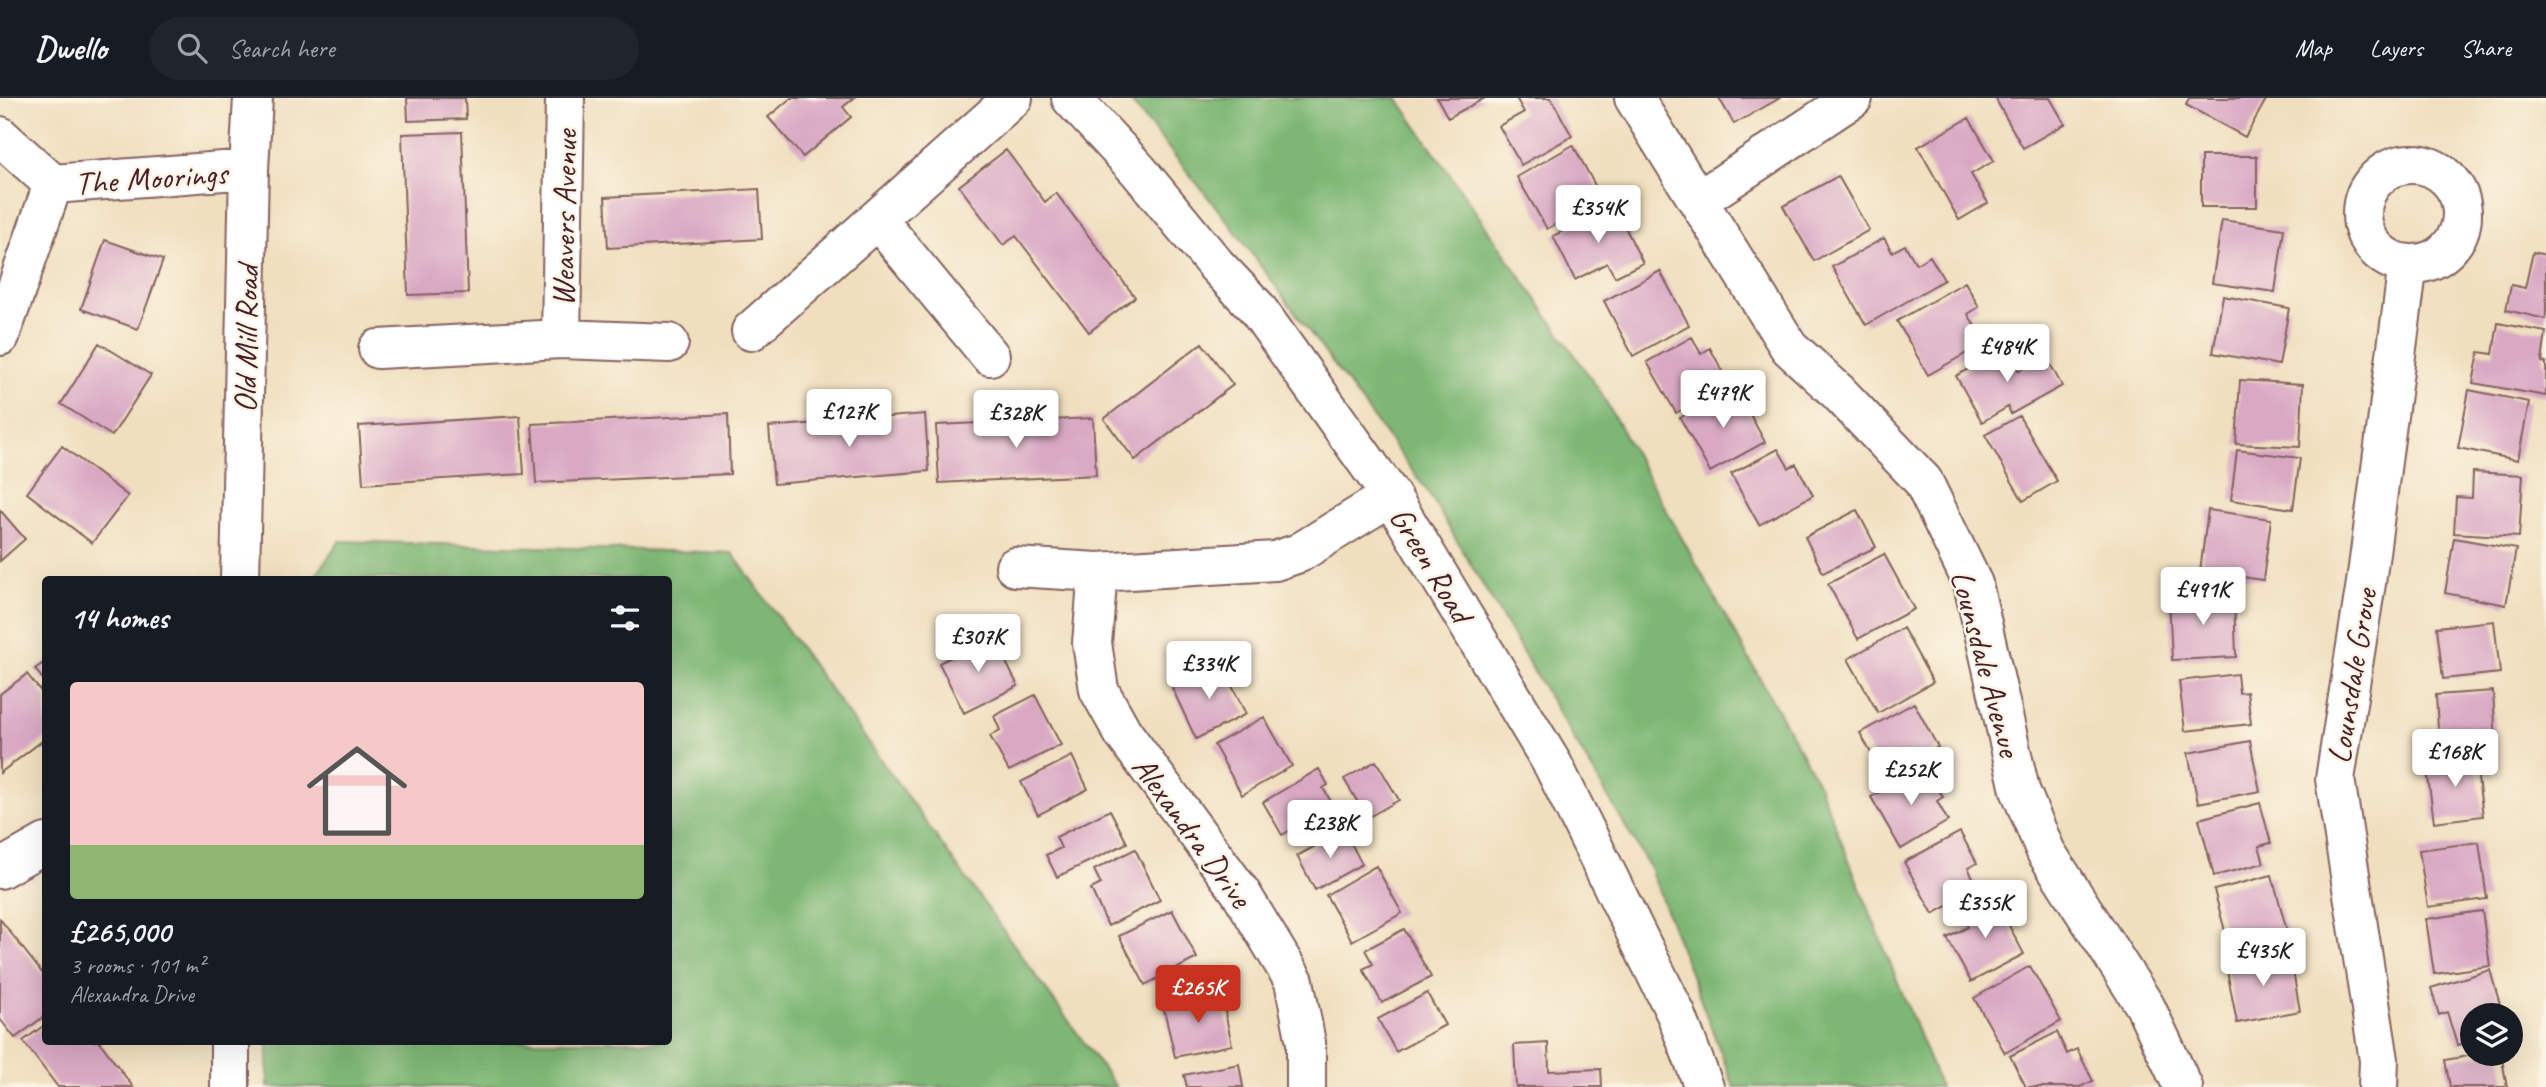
<!DOCTYPE html>
<html lang="en">
<head>
<meta charset="utf-8">
<style>
	:root { --surface:#171b24; --page:#20242c; --text:#f1f3f6; --muted:#9ea1a6; --line:#363941; --accent:#c8321e }
	body { margin:0; font-family:Caveat,sans-serif; background:var(--page); color:var(--text); height:100vh; display:flex; flex-direction:column; font-size:26px; white-space:nowrap }
	* { box-sizing:border-box; margin:0 }
	p { font-size:23px; color:var(--muted) }
	.icon { flex:none; width:38px; height:38px; fill:none; stroke:currentColor; stroke-width:2; stroke-linecap:round; stroke-linejoin:round }
	.map { position:relative; flex:1; overflow:hidden }
	.drawer { position:absolute; left:42px; top:478px; width:630px; height:469px; display:flex; flex-direction:column; background:var(--surface); border-radius:7px; box-shadow:0 7px 28px #0002 }
	.drawer>* { flex:none }
	.fabs { position:absolute; left:2460px; top:905px; display:grid; gap:14px }
	.fabs a { display:grid; place-items:center; width:63px; height:63px; border-radius:50%; background:var(--surface); box-shadow:0 7px 28px #0002; font-size:35px }
	.price { position:absolute; translate:-50% -60px; padding:0 16px; border-radius:7px; background:#fff; color:#222; font-size:23px; line-height:46px; filter:drop-shadow(0 2px 4px #0008) }
	.price::after { content:''; position:absolute; left:50%; top:42px; width:21px; height:16px; margin-left:-10px; background:inherit; clip-path:polygon(0 0,100% 0,50% 100%) }
	.price.active { background:var(--accent); color:#fff }
	ul { padding:0; list-style:none }
	li { display:grid; align-content:center; gap:14px; height:371px; padding:0 28px }
	li span { display:grid; place-items:center; height:217px; border-radius:7px; color:#555 }
	li>.icon { margin-inline-start:auto }
	span .icon { width:126px; height:126px; fill:#fffc; stroke-width:1 }
	li b { font-size:30px }
	h2 { display:flex; justify-content:space-between; align-items:center; height:84px; padding:0 28px; font-size:30px }
	header { display:flex; align-items:center; gap:42px; box-sizing:border-box; height:98px; padding:0 35px; background:var(--surface); border-bottom:2px solid var(--line) }
	header strong { font-size:33px }
	nav { display:flex; gap:38px; margin-inline-start:auto; font-size:24px }
	.search { width:490px; height:63px; background:var(--page); display:flex; align-items:center; gap:18px; box-sizing:border-box; padding:0 24px; border-radius:38px; color:var(--muted); font-size:26px }
	.map>svg:first-child { display:block }
	.forest { fill:#7eb775; stroke:#646b50; stroke-width:2 }
	.building { fill:#d9a9c4 }
	.lines { fill:none; stroke-linecap:round; stroke-linejoin:round }
	.minor-casing { stroke:#84625f; stroke-width:42 }
	.minor { stroke:#fff; stroke-width:38 }
	.labels { text-anchor:middle; stroke-width:5; stroke-linejoin:round; paint-order:stroke }
	.street-label { font-size:33px; fill:#4a1f2b; stroke:#fcf5e5 }
</style>
</head>
<body>
<header>
<strong>Dwello</strong>
<div class="search"><svg class="icon" aria-label="search" viewBox="0 0 24 24"><circle cx="10" cy="10" r="6"/><path d="M15 15l6 6"/></svg>Search here</div>
<nav><a>Map</a><a>Layers</a><a>Share</a></nav>
</header>
<div class="map">
<svg width="2546" height="989" viewBox="0 0 2546 989">
	<rect width="100%" height="100%" fill="#fcf5e5"/>
	<filter id="ink" filterUnits="userSpaceOnUse"><feTurbulence type="fractalNoise" baseFrequency=".0143" numOctaves="2"/><feDisplacementMap in="SourceGraphic" scale="14" xChannelSelector="R" yChannelSelector="G"/><feConvolveMatrix kernelMatrix="1 2 1 2 8 2 1 2 1" color-interpolation-filters="sRGB"/></filter>
	<filter id="wash" filterUnits="userSpaceOnUse"><feTurbulence type="fractalNoise" baseFrequency=".00686" numOctaves="4" result="noise"/><feDisplacementMap in="SourceGraphic" scale="28" xChannelSelector="R" yChannelSelector="G"/><feGaussianBlur stdDeviation="1.57" result="paint"/><feColorMatrix in="noise" values="0 0 0 0 0 0 0 0 0 0 0 0 0 0 0 0 0 1.4 0 .05"/><feComposite in="paint" operator="in"/></filter>
	<g filter="url(#wash)">
		<rect width="100%" height="100%" fill="#f0dfbf"/>
		<path class="forest" d="M1128,0h269l204,295 216,388 123,306h-206l-84,-219 -222,-376 -199,-269z
			M340,443l392,12 384,534h-848v-46h400v-462h-355z"/>
		<g id="blocks">
			<path class="building" d="M407,0h58l1,21 -58,2z
				M791,0h63l-11,9 8,10 -48,40 -35,-40z
				M1437,0h48l-37,20z
				M1516,0h35l21,38 -51,29 -22,-39 25,-14z
				M1719,0h61l-46,26z
				M1995,0h55l15,26 -42,24z
				M2189,0h78l-22,39 -59,-32z
				M1969,20l25,43 -23,13 17,29 -29,17 -41,-73z
				M462,34l6,161 -60,2 -6,-161z
				M1573,47l29,53 -55,31 -30,-52z
				M1006,52l39,52 11,-9 79,104 -46,35 -73,-96 -13,9 -44,-59z
				M2201,58h56v51h-56z
				M1838,78l31,54 -55,31 -31,-55z
				M759,91l3,50 -154,9 -3,-51z
				M1614,107l29,58 -28,14 -8,-14 -32,17 -22,-44z
				M2222,122l62,9 -9,63 -63,-9z
				M1884,140l8,14 13,-7 11,19 14,-8 14,24 -78,45 -34,-58z
				M105,142l58,20 -25,69 -57,-20z
				M2533,154l13,3v64l-40,-9 5,-25 14,3z
				M1660,173l29,54 -56,31 -29,-55z
				M1965,184l14,25 -11,7 16,29 -56,32 -31,-54z
				M2223,198l66,12 -10,57 -66,-12z
				M2498,225l48,9 -4,30 4,1v33l-73,-13 6,-31 14,2z
				M1692,239l9,17 9,-6 19,35 -53,30 -29,-51z
				M99,245l52,32 -39,61 -51,-32z
				M1202,245l31,42 -98,75 -31,-41z
				M2006,250l13,23 27,-15 16,30 -51,28 -3,-7 -26,15 -26,-46z
				M2240,282l63,4 -3,63 -64,-3z
				M1735,289l30,55 -55,30 -30,-54z
				M2469,292l60,12 -11,58 -60,-12z
				M728,316l2,60 -194,9 -4,-59z
				M925,316l4,57 -155,13 -5,-57z
				M520,318l4,58 -161,10 -4,-58z
				M2019,318l38,65 -34,20 -38,-66z
				M1093,320l3,57 -157,8 -3,-58z
				M62,348l66,50 -36,47 -65,-50z
				M1778,351l11,19 7,-4 17,31 -54,30 -28,-51z
				M2237,352l63,8 -7,51 -62,-9z
				M2473,374l50,3 -4,62 -65,-4 2,-36 16,1z
				M0,412l25,29 -25,22z
				M1857,412l19,37 -53,26 -18,-36z
				M2208,412l63,9 -8,61 -63,-9z
				M2454,440l62,11 -10,56 -61,-12z
				M1884,456l30,55 -56,30 -30,-55z
				M2234,497l2,62 -64,3 -3,-62z
				M2494,523l6,52 -57,6 -6,-52z
				M1903,530l30,54 -55,31 -30,-54z
				M993,538l25,50 -54,27 -25,-50z
				M46,563v22l-11,-14z
				M1221,566l25,50 -50,25 -24,-51z
				M27,576l19,24v40l-46,35v-79z
				M2237,576l2,19 8,-1 4,32 -66,7 -6,-50z
				M2493,593l3,52 -57,3 -3,-51z
				M1035,597l26,50 -52,26 -19,-35 10,-6 -6,-14z
				M1914,605l24,44 -54,30 -24,-44z
				M1264,619l28,49 -50,29 -28,-50z
				M2250,643l10,50 -62,12 -10,-50z
				M1072,658l16,33 -50,26 -17,-33z
				M2475,658l8,60 -49,6 -8,-59z
				M1376,663l23,39 -32,18 -23,-39z
				M1925,668l18,31 -6,4 11,20 -47,28 -30,-52z
				M1319,671l9,16 -5,3 10,17 -51,30 -19,-33z
				M2260,705l11,40 -12,3 5,17 -50,13 -15,-57z
				M1110,712l17,33 -70,34 -11,-22 15,-7 -5,-11z
				M1344,732l18,34 -47,26 -18,-34z
				M1960,734l17,31 -9,5 11,21 -46,25 -29,-52z
				M2479,744l8,57 -59,8 -9,-57z
				M1135,751l25,51 -52,26 -17,-37 10,-5 -7,-14z
				M1376,768l26,47 -50,28 -26,-46z
				M2272,777l15,56 -58,15 -15,-56z
				M1993,797l31,59 -53,28 -24,-44 21,-11 -8,-14z
				M1172,812l25,48 -52,27 -26,-49z
				M2482,813l8,55 -56,8 -8,-55z
				M0,821l46,59v37l-31,23 -15,-19z
				M1404,831l27,48 -49,26 -19,-34 10,-5 -8,-14z
				M2290,856l10,57 -63,12 -11,-58z
				M2030,868l31,55 -56,32 -31,-55z
				M2490,872l13,45h-30v26l-16,4 -10,-33 -8,3 -8,-27z
				M1221,895l11,52 -57,12 -12,-52z
				M1427,895l18,32 -49,27 -18,-33z
				M46,926v17h53l34,46h-75l-35,-46z
				M2057,934l10,22 10,-5 16,32 -13,6h-54l-16,-31z
				M1548,945l1,28 52,-2 1,18h-86l-2,-42z
				M2479,956h22l6,33h-57l-5,-27z
				M1239,966l4,23h-56l-3,-12z"/>
		</g>
	</g>
	<g filter="url(#ink)">
		<use href="#blocks" fill-opacity="0" stroke="#84625f" stroke-width="2"/>
		<g class="lines">
			<defs>
				<path id="minor" d="M1071,0l67,72 78,95 40,42 135,189 162,269 123,249 28,73
					M1634,0l155,249 49,45 85,89 50,103 47,206 26,62 99,154 38,81
					M0,38l53,48 -53,152
					M2362 116a50 50 0 1 1 100 0a50 50 0 1 1-100 0Z
					M53,86l196,-15
					M1699,102l154,-102
					M877,121l113,137
					M751,233l262,-233
					M561,241l4,-241
					M378,251l183,-10 108,4
					M1015,469l83,5 177,-11 24,-8 92,-57
					M1098,474l-6,71 7,47 24,43 118,160 53,88 12,62v44
					M240,481l9,-410 4,-71
					M0,771l46,-26
					M230,989v-46
					M2378,989l1,-27 -44,-281 31,-196 42,-319"/>
			</defs>
			<use href="#minor" class="minor-casing"/>
			<use href="#minor" class="minor"/>
		</g>
	</g>
	<g class="labels">
		<g class="street-label">
			<text transform="translate(151 79) rotate(-4)" y="12">The Moorings</text>
			<text transform="translate(563 120) rotate(-89)" y="12">Weavers Avenue</text>
			<text transform="translate(245 241) rotate(-89)" y="12">Old Mill Road</text>
			<text transform="translate(1432 466) rotate(59)" y="12">Green Road</text>
			<text transform="translate(1987 565) rotate(75)" y="12">Lounsdale Avenue</text>
			<text transform="translate(2351 578) rotate(-81)" y="12">Lounsdale Grove</text>
			<text transform="translate(1193 733) rotate(54)" y="12">Alexandra Drive</text>
		</g>
	</g>
</svg>
<div class="fabs">
<a><svg class="icon" aria-label="layers" viewBox="0 0 24 24"><path d="M12 4l9 5-9 5-9-5zM3 14l9 5 9-5"/></svg></a>
</div>
<b class="price" style="left:1598px;top:147px">£354K</b>
<b class="price" style="left:2007px;top:286px">£484K</b>
<b class="price" style="left:1723px;top:332px">£479K</b>
<b class="price" style="left:849px;top:351px">£127K</b>
<b class="price" style="left:1016px;top:352px">£328K</b>
<b class="price" style="left:2203px;top:529px">£491K</b>
<b class="price" style="left:978px;top:576px">£307K</b>
<b class="price" style="left:1209px;top:603px">£334K</b>
<b class="price" style="left:2455px;top:691px">£168K</b>
<b class="price" style="left:1911px;top:709px">£252K</b>
<b class="price" style="left:1330px;top:762px">£238K</b>
<b class="price" style="left:1985px;top:842px">£355K</b>
<b class="price" style="left:2263px;top:890px">£435K</b>
<b class="price active" style="left:1198px;top:927px">£265K</b>
<section class="drawer">
<h2>14 homes<svg class="icon" aria-label="filters" viewBox="0 0 24 24"><path d="M4 7h16M4 17h16"/><circle cx="9" cy="7" r="2"/><circle cx="15" cy="17" r="2"/></svg></h2>
<ul>
<li><span style="background:linear-gradient(#f6c9c9 75%,#8fb573 0)"><svg class="icon" aria-label="home" viewBox="0 0 24 24"><path d="M3 11l9-7 9 7M6 9v11h12V9"/></svg></span><div><b>£265,000</b><p>3 rooms · 101 m²</p><p>Alexandra Drive</p></div></li>
</ul>
</section>
</div>
</body>
</html>
